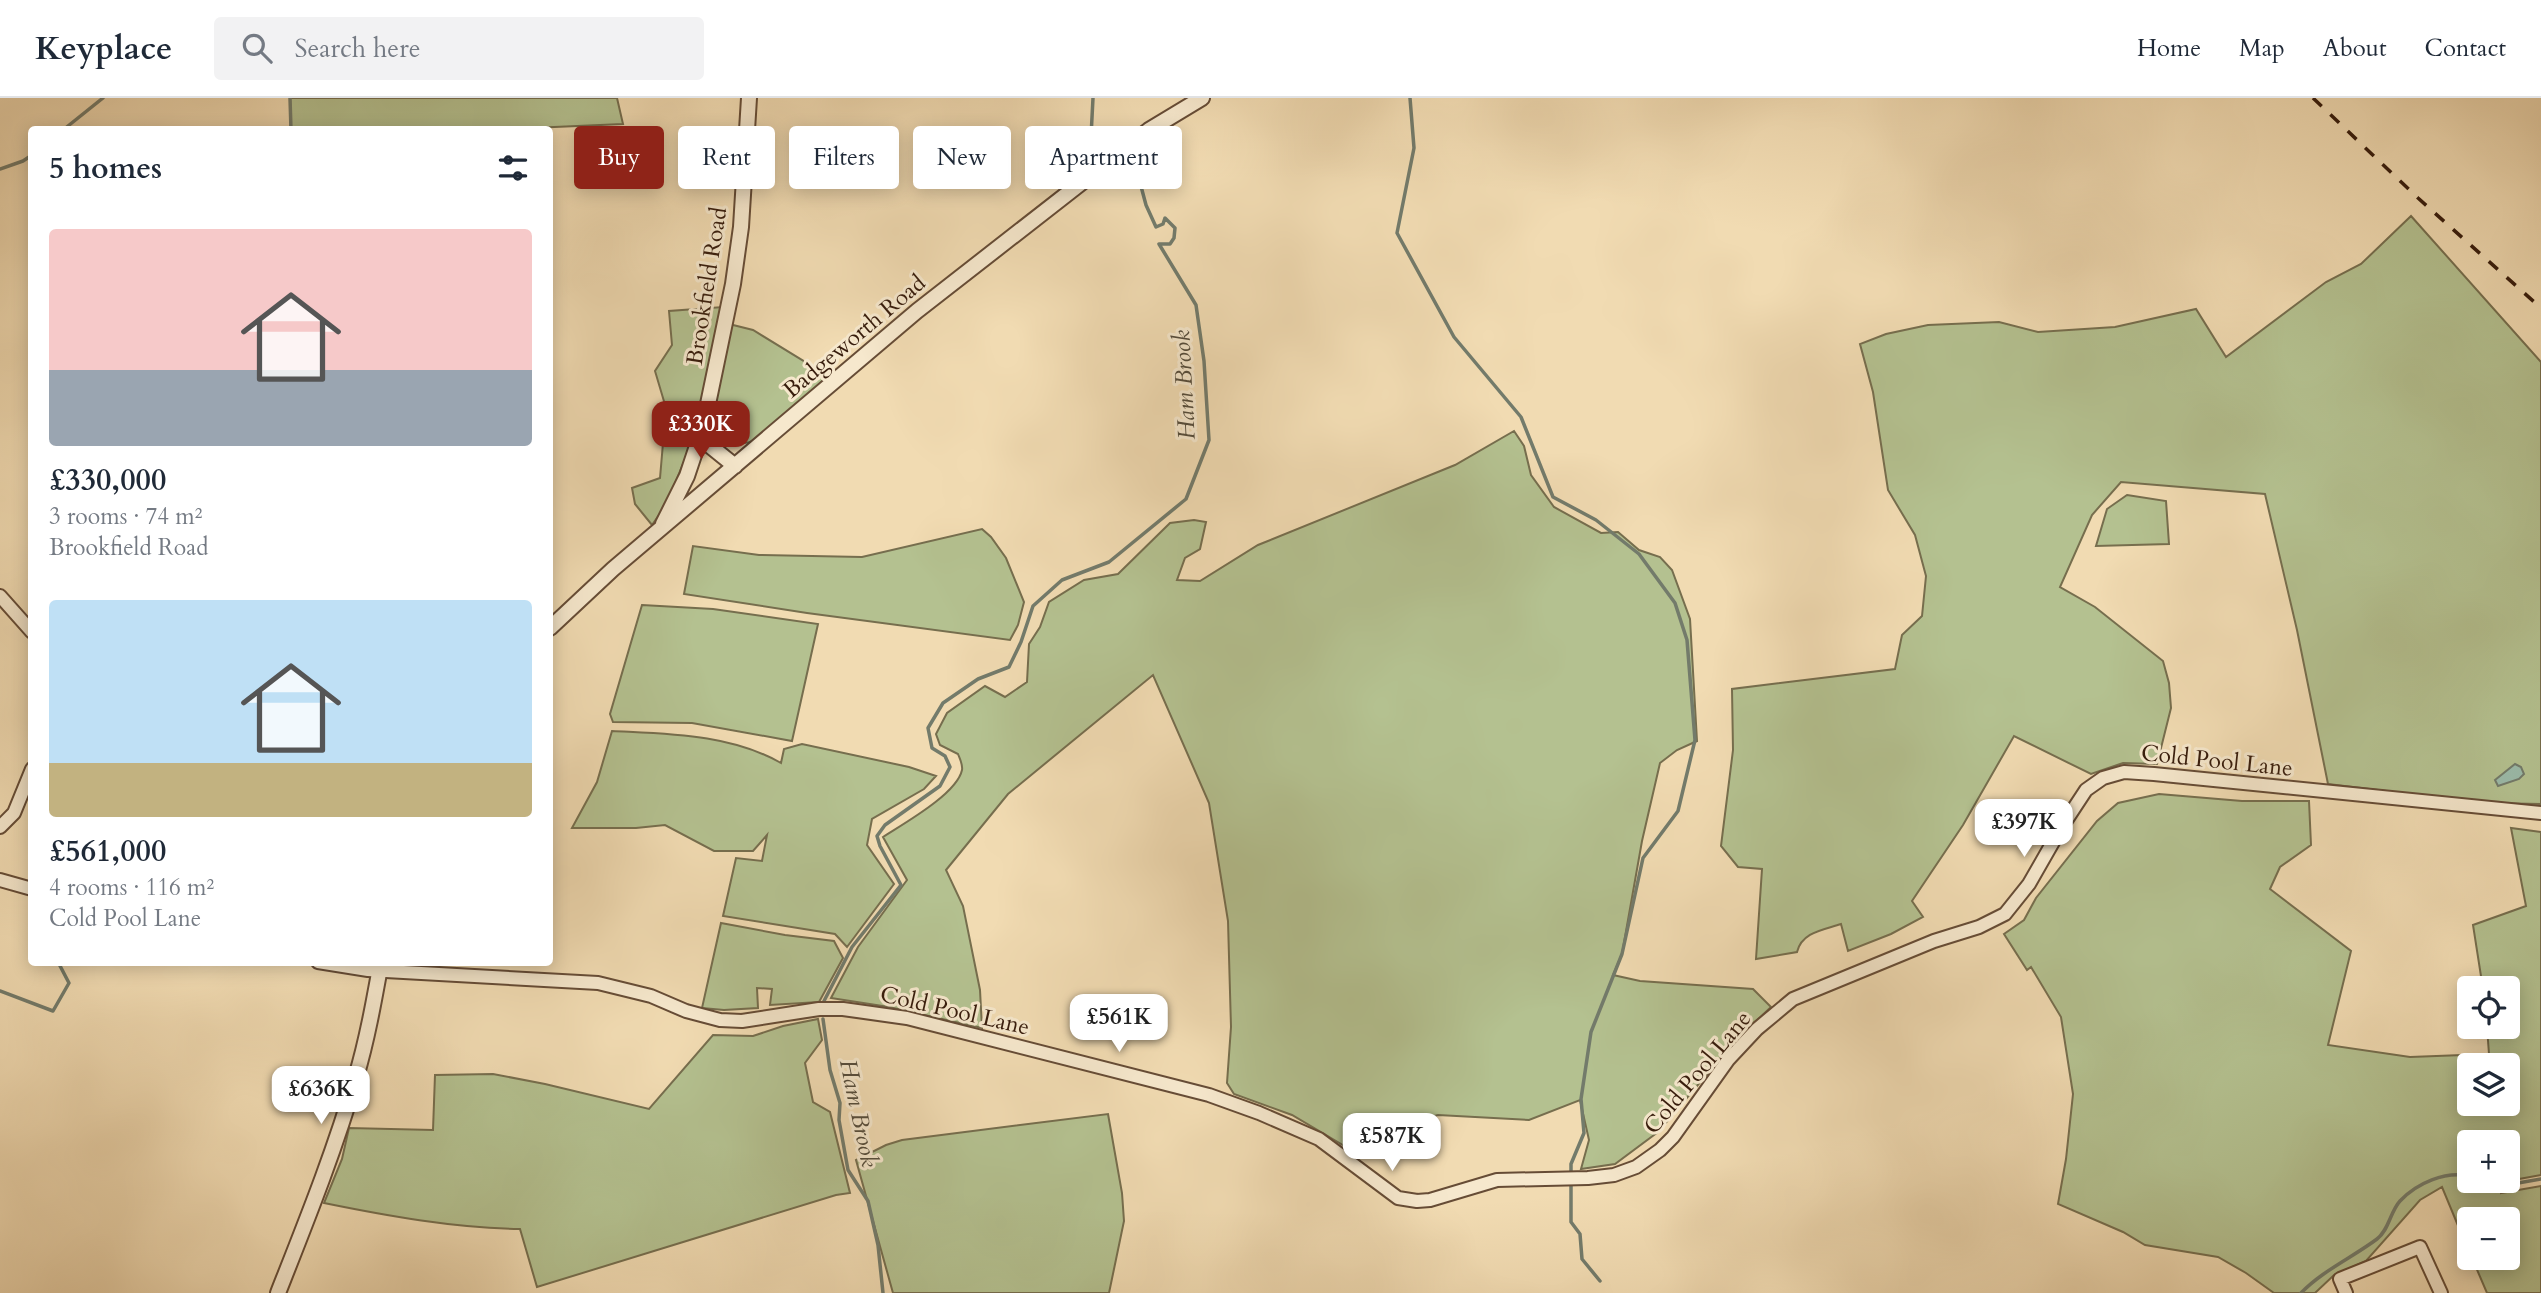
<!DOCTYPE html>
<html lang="en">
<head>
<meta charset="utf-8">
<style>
	:root { --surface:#fff; --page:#f2f2f3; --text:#1f2937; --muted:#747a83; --line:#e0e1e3; --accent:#8f2418 }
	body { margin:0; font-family:Cardo,serif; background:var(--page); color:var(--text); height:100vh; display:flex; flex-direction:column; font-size:26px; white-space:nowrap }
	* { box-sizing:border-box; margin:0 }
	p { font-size:23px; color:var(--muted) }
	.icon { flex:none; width:38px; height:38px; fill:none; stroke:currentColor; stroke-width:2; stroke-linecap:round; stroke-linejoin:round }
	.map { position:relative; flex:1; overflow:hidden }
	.sheet { position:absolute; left:28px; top:28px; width:525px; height:840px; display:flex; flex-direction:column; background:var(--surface); border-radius:7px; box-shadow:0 4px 18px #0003 }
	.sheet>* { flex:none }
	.banner { position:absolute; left:574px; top:28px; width:665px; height:63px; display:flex; gap:14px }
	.tools { position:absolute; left:2457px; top:878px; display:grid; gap:14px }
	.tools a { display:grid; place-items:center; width:63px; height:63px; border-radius:7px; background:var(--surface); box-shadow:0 4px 18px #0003; font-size:35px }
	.price { position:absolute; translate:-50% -60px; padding:0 16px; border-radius:14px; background:#fff; color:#222; font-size:23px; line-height:46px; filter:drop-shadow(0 2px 4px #0008) }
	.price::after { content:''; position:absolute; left:50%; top:42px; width:21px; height:16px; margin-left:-10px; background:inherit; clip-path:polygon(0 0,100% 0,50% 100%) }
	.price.current { background:var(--accent); color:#fff }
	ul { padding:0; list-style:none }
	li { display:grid; align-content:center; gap:14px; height:371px; padding:0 21px }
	li span { display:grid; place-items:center; height:217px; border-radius:7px; color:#555 }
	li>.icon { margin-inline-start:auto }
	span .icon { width:126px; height:126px; fill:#fffc; stroke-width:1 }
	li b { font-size:30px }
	h2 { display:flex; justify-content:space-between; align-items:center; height:84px; padding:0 21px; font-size:30px }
	.chip { padding:0 24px; border-radius:7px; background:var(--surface); box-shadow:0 4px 18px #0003; font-size:24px; line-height:63px }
	.chip.current { background:var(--accent); color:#fff }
	header { display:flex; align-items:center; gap:42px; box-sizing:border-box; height:98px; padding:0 35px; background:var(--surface); border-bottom:2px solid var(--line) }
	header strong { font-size:33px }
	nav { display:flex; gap:38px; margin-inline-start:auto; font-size:24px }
	.search { width:490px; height:63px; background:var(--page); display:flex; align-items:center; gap:18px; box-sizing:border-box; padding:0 24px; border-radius:7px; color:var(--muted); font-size:26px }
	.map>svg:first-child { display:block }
	.green { fill:#b4c190; stroke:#766e4e; stroke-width:2; fill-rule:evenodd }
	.water { fill:#9bbbaa; stroke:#737b6b; stroke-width:2 }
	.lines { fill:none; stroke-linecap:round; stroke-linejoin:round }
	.stream { stroke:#737b6b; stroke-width:3.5 }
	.minor-casing { stroke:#664c36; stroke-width:16 }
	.tertiary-casing { stroke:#664c36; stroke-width:18 }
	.minor { stroke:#f6e8cd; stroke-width:12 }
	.tertiary { stroke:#f6e8cd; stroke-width:14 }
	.rail { stroke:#371c0c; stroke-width:3.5; stroke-dasharray:12 12; stroke-linecap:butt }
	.labels { text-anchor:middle; stroke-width:6; stroke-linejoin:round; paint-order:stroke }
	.street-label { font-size:23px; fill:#371c0c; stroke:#f6e8cd }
	.water-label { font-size:24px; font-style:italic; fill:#554c3b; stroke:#f6e8cd }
</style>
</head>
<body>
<header>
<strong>Keyplace</strong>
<div class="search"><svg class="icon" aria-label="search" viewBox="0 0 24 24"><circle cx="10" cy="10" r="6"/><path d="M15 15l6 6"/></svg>Search here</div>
<nav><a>Home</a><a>Map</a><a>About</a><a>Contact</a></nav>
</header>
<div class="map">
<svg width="2541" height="1195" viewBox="0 0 2541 1195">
	<rect width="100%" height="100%" fill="#f1dbb2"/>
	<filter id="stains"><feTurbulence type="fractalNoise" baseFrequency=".00286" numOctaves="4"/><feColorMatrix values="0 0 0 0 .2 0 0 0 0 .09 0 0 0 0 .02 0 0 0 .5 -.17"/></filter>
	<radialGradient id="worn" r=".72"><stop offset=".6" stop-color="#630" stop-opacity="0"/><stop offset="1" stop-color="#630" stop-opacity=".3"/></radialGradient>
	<path class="green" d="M290,0h327l6,26 -135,6 -197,-1z
		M2411,118l130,146v442l-55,-1 -158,-19 -31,-154 -32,-136 -144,-12 -29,33 -32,72 35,20 68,54 6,22 2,25 -14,56 -34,-1 -32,11 -77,-38 -51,89 -51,76 11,16 -32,17 -43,17 -7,-27c-18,6 -39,8 -44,28l-41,7 6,-90 -24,-2 -17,-21 12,-96 -1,-61 163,-20 7,-34 20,-19 4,-40 -11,-41 -27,-45 -15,-98 -13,-48 26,-10 42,-9 71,-3 39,10 77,-5 81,-18 30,48 100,-75 35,-18z
		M723,209l-2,15 32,8 75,46c-16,14 -65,68 -84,67 -14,-1 -31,-14 -44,-20l-34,82 -14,20 -17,-21 -3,-16 28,-10 6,-70 -11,-37 17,-26 -3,-34z
		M1514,333l10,15 7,29 23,32 47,26 17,-1 21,18 21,7 12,13 18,49 7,122 -20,9 -17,13 -18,78 -20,113 -9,21 27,6 113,8 18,18 -36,34 -77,91 -43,32 -34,5 8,-29 -9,-40 -51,20 -91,-5 -76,19 1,23 -71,-42 -58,-21 -7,-11 4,-56 -3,-106 -19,-118 -56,-128 -145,119 -62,76 17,36 17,84 2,38 -93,-21 -58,-9 27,-51 49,-67 -24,-43c20,-13 74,-43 79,-67 1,-5 -2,-11 -4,-16l-18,-9 -4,-11 11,-21 38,-27 20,11 22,-15 2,-38 11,-17 9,-25 35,-22 34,-6 52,-51 24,-3 12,2 -6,27 -15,9 -8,22 23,1 58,-36 197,-80z
		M2127,397l39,6 3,43 -73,2 11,-37z
		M982,431l9,8 15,21 18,44 -6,23 -8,15 -203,-27 -123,-19 9,-48 66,9 103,2z
		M642,507l71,4 105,15 -26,117 -100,-18 -79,-1 -3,-8z
		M612,633c57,3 118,3 169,32l3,-14 18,-5 107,23 27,9 -12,13 -52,30 -5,26 27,39 -47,63 -12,-13 -112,-18 13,-58 26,3 5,-26 -14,16h-39l-49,-26 -29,3h-64l25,-46z
		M2159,696l83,7h67l2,44 -31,22 -10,22 81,62 -23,94 82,12 79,-3 -2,-27h21v-38h-25l-10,-64 53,-19 -15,-78 30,4v343l-33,6v-38h-39v38h34l-4,1 2,11 40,-7v107h-54l-15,-35h36v-38h-39v32l-27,-65 -22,13 -54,61 -32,14 -19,18h-41l-28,-20 -28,-16 -73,-12 -22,-13 -65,-28 8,-45 7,-65 -12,-77 -30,-50 -4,3 -23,-36 20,-14 12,-22 61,-77 21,-18zM2469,968h39v38h-39z
		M721,825l64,12 49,6 9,17 -24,44 -49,3 2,-16 -15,-1 1,20 -34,2 -22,-2z
		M818,921l4,21 -17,23 8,39 17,10 20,81 -14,2 -299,92 -17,-58c-66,-1 -132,-13 -196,-26l18,-44 7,-31 84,2 2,-55 58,-1 52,10 104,25 64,-74 40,1 30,-10z
		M1108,1016l14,79 2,28 -15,72h-216l-37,-133 30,-15 16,-5z"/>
	<path class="water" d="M2515,666l6,3 3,7 -5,5 -21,7 -3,-6z"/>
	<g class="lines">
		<path class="stream" d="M290,0l1,32
			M1093,0l-2,39 19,7 7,7
			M1410,0l4,50 -17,85 57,104 67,80 32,80 43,23 43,34 36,49 12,37 8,100 -17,71 -35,47 -21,96 -31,78 -10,67 3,34 -13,31v58l9,12 2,25 18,22
			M63,32l40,-32
			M0,71l23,-8 9,-6
			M0,893l53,20 16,-28 -11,-21
			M824,903l28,-54 49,-62 -21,-39 -3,-10 8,-11 55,-39 10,-19 -5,-11 -13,-8 -4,-20 15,-25 35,-24 31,-12 12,-25 12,-36 29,-26 47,-18 77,-63 23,-59 -5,-79 -8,-56 -37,-61h11l4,-6 1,-10 -10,-10 -2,6 -7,3 -10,-22 -8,-30 -16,-18
			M823,921l7,51 10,33 -1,17 9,50 20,31 10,44 5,48
			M2488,1083l13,5 40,-7
			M2301,1195c21,-22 52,-36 76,-54 12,-9 13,-27 23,-38 17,-18 45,-30 69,-25"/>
		<defs>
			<path id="minor" d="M0,498l32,36
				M0,729l14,-14 18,-44
				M0,782l32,9
				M318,864l50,8 230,13 53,13 35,15 34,9 22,1 77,-12h24l64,9 302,77 50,18 60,26 79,59 19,3 13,-1 67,-20 91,-2 26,-3 22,-8 24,-17 13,-13 55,-77 29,-31 36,-30 141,-58 45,-14 26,-13 24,-30 32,-56 25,-38 17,-12 21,-6 30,2 387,39
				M2346,1195l-6,-14 80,-32 21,46"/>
			<path id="tertiary" d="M703,330l6,17 26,21
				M663,426l24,-48 16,-48 30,-144 8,-57 8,-129
				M550,530l63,-59 304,-258 232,-181 53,-32
				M278,1195c28,-71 57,-143 78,-216 11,-37 18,-76 25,-115"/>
		</defs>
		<use href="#minor" class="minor-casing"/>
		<use href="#tertiary" class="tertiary-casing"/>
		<use href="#minor" class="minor"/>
		<use href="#tertiary" class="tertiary"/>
		<path class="rail" d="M2313,0l105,100 123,110"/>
	</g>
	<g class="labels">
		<g class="street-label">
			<text transform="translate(706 188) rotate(-81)" y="8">Brookfield Road</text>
			<text transform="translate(854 238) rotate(-40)" y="8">Badgeworth Road</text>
			<text transform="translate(2217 662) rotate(6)" y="8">Cold Pool Lane</text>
			<text transform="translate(955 912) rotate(13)" y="8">Cold Pool Lane</text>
			<text transform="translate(1697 974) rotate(-50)" y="8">Cold Pool Lane</text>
		</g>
		<g class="water-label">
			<text transform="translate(1184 287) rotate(-93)" y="8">Ham Brook</text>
			<text transform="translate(859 1015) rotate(78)" y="8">Ham Brook</text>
		</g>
	</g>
	<rect width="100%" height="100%" filter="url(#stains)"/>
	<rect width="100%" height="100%" fill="url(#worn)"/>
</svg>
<div class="tools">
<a><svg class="icon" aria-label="locate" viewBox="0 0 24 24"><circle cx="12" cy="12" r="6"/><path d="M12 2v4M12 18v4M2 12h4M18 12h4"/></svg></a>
<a><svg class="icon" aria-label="layers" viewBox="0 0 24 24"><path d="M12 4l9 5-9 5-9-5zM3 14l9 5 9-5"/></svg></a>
<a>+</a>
<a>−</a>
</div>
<b class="price current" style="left:701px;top:363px">£330K</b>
<b class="price" style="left:2024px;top:761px">£397K</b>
<b class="price" style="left:1119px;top:956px">£561K</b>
<b class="price" style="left:321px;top:1028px">£636K</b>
<b class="price" style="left:1392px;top:1075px">£587K</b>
<div class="banner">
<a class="chip current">Buy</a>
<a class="chip">Rent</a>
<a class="chip">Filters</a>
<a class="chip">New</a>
<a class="chip">Apartment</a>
</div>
<section class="sheet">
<h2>5 homes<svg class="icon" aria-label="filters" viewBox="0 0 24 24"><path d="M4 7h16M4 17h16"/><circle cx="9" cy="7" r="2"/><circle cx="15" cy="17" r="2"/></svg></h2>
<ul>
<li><span style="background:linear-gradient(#f6c9c9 65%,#9aa5b1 0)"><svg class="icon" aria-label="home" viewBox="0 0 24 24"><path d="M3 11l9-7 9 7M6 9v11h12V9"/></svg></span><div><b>£330,000</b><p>3 rooms · 74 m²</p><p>Brookfield Road</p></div></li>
<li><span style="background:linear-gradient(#bfe0f5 75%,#c2b280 0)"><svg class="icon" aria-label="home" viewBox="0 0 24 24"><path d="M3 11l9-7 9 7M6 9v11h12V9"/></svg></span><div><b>£561,000</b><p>4 rooms · 116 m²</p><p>Cold Pool Lane</p></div></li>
</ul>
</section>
</div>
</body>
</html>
